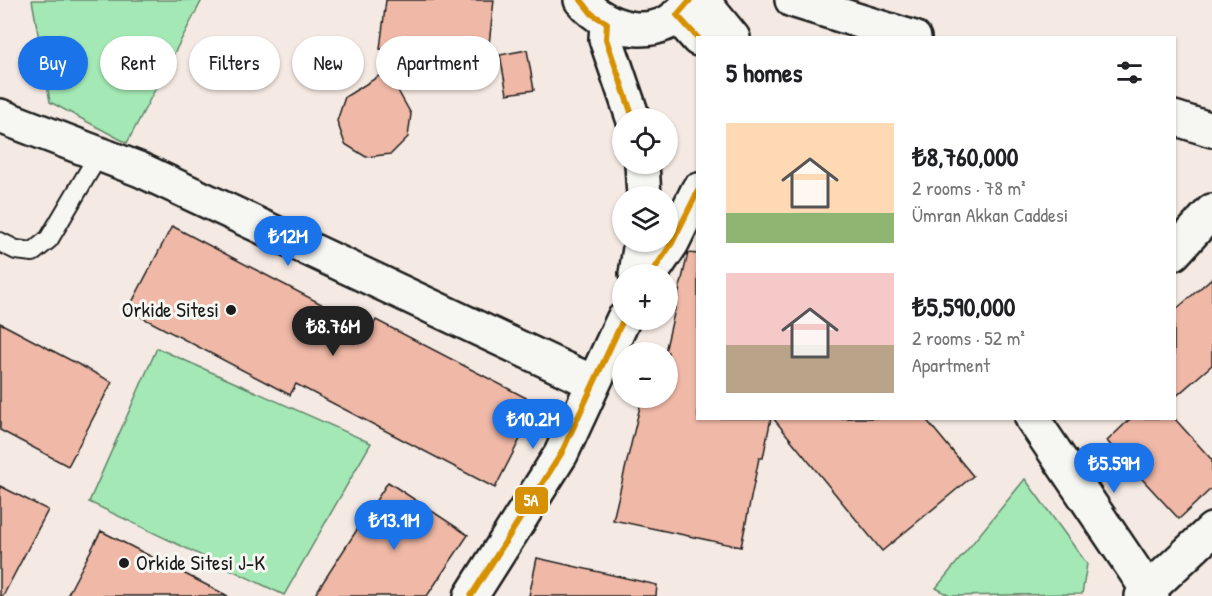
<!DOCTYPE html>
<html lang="en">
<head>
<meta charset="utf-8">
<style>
	:root { --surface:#fff; --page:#f2f2f2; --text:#202124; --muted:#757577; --accent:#1a73e8 }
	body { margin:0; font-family:"Patrick Hand",sans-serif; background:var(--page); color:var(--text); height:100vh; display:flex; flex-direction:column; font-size:22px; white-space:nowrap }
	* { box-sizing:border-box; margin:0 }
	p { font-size:20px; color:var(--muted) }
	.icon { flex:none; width:33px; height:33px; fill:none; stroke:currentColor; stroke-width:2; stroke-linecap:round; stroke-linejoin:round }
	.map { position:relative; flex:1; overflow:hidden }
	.panel { position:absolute; left:696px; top:36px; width:480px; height:384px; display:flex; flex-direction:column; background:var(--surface); border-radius:0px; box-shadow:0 2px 4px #0004 }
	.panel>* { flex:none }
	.hud { position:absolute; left:18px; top:36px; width:570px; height:54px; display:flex; gap:12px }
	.buttons { position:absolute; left:612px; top:108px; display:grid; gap:12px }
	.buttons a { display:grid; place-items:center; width:66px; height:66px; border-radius:50%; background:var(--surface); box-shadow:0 2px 4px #0004; font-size:30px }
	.price { position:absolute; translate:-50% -51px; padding:0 14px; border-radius:21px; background:var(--accent); color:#fff; font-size:20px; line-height:39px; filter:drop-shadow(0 2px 3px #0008) }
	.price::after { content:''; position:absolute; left:50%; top:36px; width:18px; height:14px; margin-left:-9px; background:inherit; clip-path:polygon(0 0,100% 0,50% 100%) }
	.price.current { background:#222; color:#fff }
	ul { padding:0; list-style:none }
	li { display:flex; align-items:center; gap:18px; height:150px; padding:0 30px }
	li span { display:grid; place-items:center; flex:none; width:168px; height:120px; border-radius:0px; color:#555 }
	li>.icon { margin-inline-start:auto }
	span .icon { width:72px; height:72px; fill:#fffc; stroke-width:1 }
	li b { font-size:26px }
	h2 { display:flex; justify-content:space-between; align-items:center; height:72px; padding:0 30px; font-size:26px }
	.tag { padding:0 21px; border-radius:27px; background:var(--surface); box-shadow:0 2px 4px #0004; font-size:21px; line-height:54px }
	.tag.current { background:var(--accent); color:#fff }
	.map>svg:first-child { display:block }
	.green { fill:#a4e9b5; stroke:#608268; stroke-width:1.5 }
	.building { fill:#f0b8a6; stroke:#1c1c1c; stroke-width:1.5 }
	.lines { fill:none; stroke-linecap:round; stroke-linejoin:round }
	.lane-casing { stroke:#1c1c1c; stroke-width:22 }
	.street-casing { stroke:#1c1c1c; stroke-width:38 }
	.lane { stroke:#f6f6f2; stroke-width:18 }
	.street { stroke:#f6f6f2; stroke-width:33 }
	.bus-1-casing { stroke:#f6f6f2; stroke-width:10 }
	.bus-1 { stroke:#d69104; stroke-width:6 }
	.poi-dot { fill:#1c1c1c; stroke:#f6f6f2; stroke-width:2 }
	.labels { text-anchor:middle; stroke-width:6; stroke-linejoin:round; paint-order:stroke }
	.poi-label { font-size:21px; fill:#1c1c1c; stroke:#f6f6f2; text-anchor:end }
	.line-badge { stroke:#f6f6f2; stroke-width:2 }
	.badge-label { font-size:16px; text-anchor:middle; font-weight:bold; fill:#fff }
</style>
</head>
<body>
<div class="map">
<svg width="1212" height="596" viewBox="0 0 1212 596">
	<rect width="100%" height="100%" fill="#f5eae3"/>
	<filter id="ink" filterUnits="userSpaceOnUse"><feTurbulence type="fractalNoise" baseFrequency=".0167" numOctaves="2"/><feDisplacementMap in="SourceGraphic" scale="12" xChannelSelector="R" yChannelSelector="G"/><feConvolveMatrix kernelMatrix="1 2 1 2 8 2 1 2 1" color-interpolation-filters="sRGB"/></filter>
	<g filter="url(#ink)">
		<path class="green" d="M32,0h170l-75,143 -77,-41z
			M157,348l214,95 -87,152 -195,-93z
			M1025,479l62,85 -5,30 -132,2 -14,-8z"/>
		<path class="building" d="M386,0h108l-7,62 -107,-13z
			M527,50l7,40 -27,4 -7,-39z
			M387,71l24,43 -3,23 -17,17 -25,3 -21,-13 -8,-23 8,-24z
			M172,226l199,104 5,-10 162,84 -43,84 -199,-104 -6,11 -162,-85z
			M688,253l10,1v164h73l-8,40h-4l-18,89 -128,-27 29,-122h26v-46h-3z
			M1212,278v87l-38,33v-87z
			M0,323l112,59 -44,84 -68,-36z
			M773,418h152l48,58 -91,75z
			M1131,418h43l38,42v28l-33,31 -72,-78z
			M388,482l80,53 -41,61h-113z
			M0,486l48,24 -45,86h-3z
			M101,531l127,65h-161z
			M537,558l120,27 -1,11h-127z"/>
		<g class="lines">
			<defs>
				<path id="lane" d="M0,242l16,8 17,2 16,-13 50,-85"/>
				<path id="street" d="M581,0c27,33 84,44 109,0
					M702,0l31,38
					M792,0l122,38
					M677,15l21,24
					M607,23l-1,16 27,79
					M0,116l141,54 451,212
					M1174,118l38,12
					M642,164l2,32
					M1174,253l38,-42
					M636,274l5,-32
					M651,274l21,-31 26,-53
					M1032,418l120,178
					M471,596l90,-142 62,-134
					M1142,596l70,-66"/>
			</defs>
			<use href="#lane" class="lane-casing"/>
			<use href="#street" class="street-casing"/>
			<use href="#lane" class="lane"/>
			<use href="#street" class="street"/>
			<defs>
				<path id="bus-1" d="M581,0l11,14 15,9 -1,16 27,79
					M690,0l-13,15 21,23
					M651,274l21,-31 26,-52
					M471,596l90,-142 62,-134"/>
			</defs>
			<use href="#bus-1" class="bus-1-casing"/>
			<use href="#bus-1" class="bus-1"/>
		</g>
	</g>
	<g class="poi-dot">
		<circle cx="231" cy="310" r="6"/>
		<circle cx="124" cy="563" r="6"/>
	</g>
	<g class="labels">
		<g class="poi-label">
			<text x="219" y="317">Orkide Sitesi</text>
			<text x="136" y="570" text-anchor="start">Orkide Sitesi J-K</text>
		</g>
	</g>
	<rect class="line-badge" x="514" y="486" width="35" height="29" rx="6" fill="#d69104"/>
	<g class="badge-label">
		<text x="531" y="506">5A</text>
	</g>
</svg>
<div class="buttons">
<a><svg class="icon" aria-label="locate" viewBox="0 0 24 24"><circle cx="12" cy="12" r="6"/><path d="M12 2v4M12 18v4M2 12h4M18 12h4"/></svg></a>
<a><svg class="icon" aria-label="layers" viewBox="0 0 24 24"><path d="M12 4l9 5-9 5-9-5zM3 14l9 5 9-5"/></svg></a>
<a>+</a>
<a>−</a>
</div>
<b class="price" style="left:288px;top:267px">₺12M</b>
<b class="price current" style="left:333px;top:357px">₺8.76M</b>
<b class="price" style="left:533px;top:450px">₺10.2M</b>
<b class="price" style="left:1114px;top:494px">₺5.59M</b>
<b class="price" style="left:394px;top:551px">₺13.1M</b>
<div class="hud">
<a class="tag current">Buy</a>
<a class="tag">Rent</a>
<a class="tag">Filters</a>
<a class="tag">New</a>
<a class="tag">Apartment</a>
</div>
<section class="panel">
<h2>5 homes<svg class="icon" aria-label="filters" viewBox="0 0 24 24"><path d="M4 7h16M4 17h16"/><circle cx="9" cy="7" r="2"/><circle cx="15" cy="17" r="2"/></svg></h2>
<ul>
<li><span style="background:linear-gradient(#ffd9b3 75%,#8fb573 0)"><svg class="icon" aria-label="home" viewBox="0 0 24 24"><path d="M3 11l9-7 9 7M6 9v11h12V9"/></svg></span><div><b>₺8,760,000</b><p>2 rooms · 78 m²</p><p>Ümran Akkan Caddesi</p></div></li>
<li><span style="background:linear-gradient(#f6c9c9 60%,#b9a48a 0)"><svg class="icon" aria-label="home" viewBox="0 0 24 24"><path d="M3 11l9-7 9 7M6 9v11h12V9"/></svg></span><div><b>₺5,590,000</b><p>2 rooms · 52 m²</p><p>Apartment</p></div></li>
</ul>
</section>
</div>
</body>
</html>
